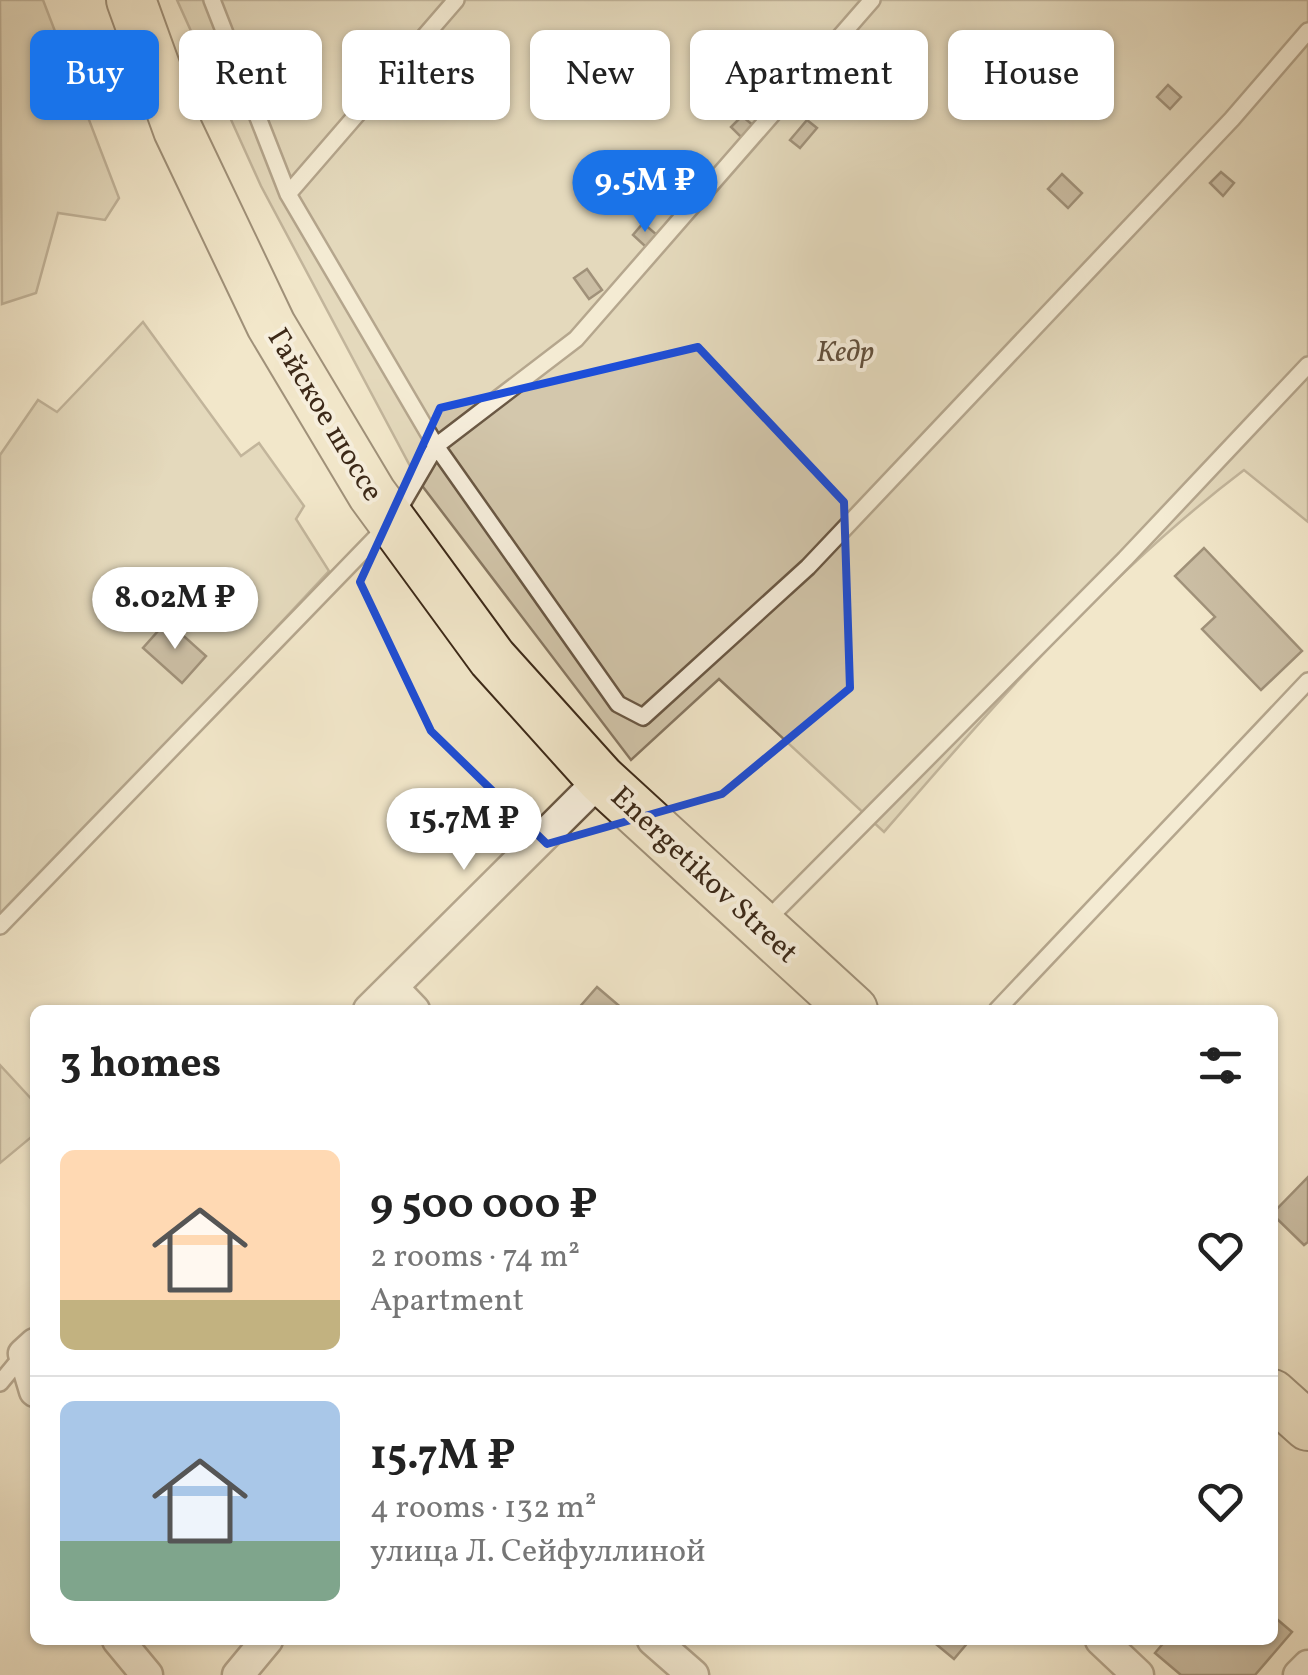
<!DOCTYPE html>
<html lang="en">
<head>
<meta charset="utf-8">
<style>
	:root { --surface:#fff; --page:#f6f6f6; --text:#222; --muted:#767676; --line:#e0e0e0; --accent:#1a73e8 }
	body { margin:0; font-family:Vollkorn,serif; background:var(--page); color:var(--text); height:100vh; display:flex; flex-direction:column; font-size:38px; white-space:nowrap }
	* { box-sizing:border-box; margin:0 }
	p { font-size:32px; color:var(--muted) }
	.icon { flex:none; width:55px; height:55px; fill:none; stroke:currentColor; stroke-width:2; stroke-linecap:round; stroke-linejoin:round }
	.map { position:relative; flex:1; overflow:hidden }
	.side { position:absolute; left:30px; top:1005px; width:1248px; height:640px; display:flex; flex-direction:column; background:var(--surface); border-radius:15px; box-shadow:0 2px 8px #0004 }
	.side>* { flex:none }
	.banner { position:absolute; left:30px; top:30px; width:1250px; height:90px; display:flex; gap:20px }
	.price { position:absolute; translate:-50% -85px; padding:0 22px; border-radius:35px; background:#fff; color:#222; font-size:32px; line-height:65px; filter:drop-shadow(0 2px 5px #0008) }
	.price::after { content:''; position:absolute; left:50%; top:60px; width:30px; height:22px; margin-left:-15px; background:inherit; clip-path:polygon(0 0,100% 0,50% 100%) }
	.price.current { background:var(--accent); color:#fff }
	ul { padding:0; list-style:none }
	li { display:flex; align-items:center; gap:30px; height:250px; padding:0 30px }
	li+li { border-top:2px solid var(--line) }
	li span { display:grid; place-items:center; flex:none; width:280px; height:200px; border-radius:15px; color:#555 }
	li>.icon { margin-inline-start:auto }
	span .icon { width:120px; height:120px; fill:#fffc; stroke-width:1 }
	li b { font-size:42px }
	h2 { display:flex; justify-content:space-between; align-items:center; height:120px; padding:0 30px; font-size:42px }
	.tag { padding:0 35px; border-radius:15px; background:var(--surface); box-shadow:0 2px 8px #0004; font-size:35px; line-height:90px }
	.tag.current { background:var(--accent); color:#fff }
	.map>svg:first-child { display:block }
	.green { fill:#d3c7ac; stroke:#887862; stroke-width:2.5 }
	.building { fill:#9b8c75; stroke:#3c2918; stroke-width:2.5 }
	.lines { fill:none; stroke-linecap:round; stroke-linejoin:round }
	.service-casing { stroke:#6a5844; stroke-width:20 }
	.minor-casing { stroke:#6a5844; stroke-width:35 }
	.primary-casing { stroke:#3c2918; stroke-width:52 }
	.service { stroke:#f7efdd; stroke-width:15 }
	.minor { stroke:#f7efdd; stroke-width:30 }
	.primary { stroke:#f2e7ca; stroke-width:48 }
	.marked { fill:none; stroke:#1d4ed8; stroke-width:8; stroke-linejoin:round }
	.labels { text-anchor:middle; stroke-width:8; stroke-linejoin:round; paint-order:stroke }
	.park-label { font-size:30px; font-style:italic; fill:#62503d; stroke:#f7efdd }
	.street-label { font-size:30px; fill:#3c2918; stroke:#f7efdd }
</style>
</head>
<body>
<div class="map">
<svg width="1308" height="1675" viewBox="0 0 1308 1675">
	<rect width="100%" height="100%" fill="#f2e7ca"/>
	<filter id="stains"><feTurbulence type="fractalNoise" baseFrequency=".002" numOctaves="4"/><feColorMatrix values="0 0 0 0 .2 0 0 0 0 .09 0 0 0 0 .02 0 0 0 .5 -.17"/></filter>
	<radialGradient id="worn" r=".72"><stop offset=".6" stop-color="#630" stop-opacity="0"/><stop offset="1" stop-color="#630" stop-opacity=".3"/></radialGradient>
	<path class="green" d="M0,0h43l76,198 -14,22 -47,-7 -22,80 -34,11z
		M177,0h1131v522l-64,-52c-136,103 -249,234 -360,362l-165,-153 -88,81 -214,-281 -156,-293z
		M143,322l98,134 18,-13 45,63 -8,13 33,52 -329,352v-468l38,-55 19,12z
		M0,1065l35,38v31l-35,29z"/>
	<path class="building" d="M858,59l13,13 -11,12 -13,-12z
		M1168,85l13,12 -11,12 -13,-12z
		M766,88l13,12 -11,12 -13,-12z
		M742,116l13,11 -11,13 -13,-13z
		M807,120l10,8 -17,20 -10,-8z
		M1221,172l13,11 -11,13 -13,-13z
		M1062,174l20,19 -14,15 -20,-19z
		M643,223l14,12 -11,12 -13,-12z
		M587,269l15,21 -13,9 -15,-21z
		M1204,548l98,103 -41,39 -59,-61 13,-12 -40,-41z
		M167,621l39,35 -24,27 -39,-35z
		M597,987l27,23h-47z
		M1308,1177v65l-4,3 -32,-31z
		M1272,1615l20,17 -37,43h-74l-26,-22 11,-13h106z
		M931,1640h39l-16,19z"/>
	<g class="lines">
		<defs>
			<path id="service" d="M872,0l-296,339 -140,107 182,258 25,13 165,-150 424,-448 76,-88
				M288,194l168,-194
				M764,923l361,-364 183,-194
				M0,926l392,-405 44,-75 -148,-252 -76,-194
				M997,1010l311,-329
				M0,1383l24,-29"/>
			<path id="minor" d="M392,987l22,23
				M369,1010l232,-231
				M35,1344l-11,10 11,37
				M118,1640l29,35
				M653,1640l40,35
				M1101,1640l37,35
				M238,1675l29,-35
				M1299,1675l9,-9"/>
			<path id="primary" d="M131,0l47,130 93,195 101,169 120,164 109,121 252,231
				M1272,1394l36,32"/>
		</defs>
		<use href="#service" class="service-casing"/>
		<use href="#minor" class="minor-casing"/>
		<use href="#primary" class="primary-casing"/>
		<use href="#service" class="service"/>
		<use href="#minor" class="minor"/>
		<use href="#primary" class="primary"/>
	</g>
	<path d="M0 0H1308V1675H0ZM698,347l146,155 6,186 -128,106 -175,50 -116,-113 -71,-149 80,-174z" fill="#f2e7ca" fill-opacity=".55" fill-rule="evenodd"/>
	<path class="marked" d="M698,347l146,155 6,186 -128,106 -175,50 -116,-113 -71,-149 80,-174z"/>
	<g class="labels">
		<g class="park-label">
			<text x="845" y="361">Кедр</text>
		</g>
		<g class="street-label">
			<text transform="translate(326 414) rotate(59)" y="10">Гайское шоссе</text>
			<text transform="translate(705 874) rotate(43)" y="10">Energetikov Street</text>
		</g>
	</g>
	<rect width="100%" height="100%" filter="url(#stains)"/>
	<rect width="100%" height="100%" fill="url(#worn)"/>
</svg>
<b class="price current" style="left:645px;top:235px">9.5M ₽</b>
<b class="price" style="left:175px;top:652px">8.02M ₽</b>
<b class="price" style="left:464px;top:873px">15.7M ₽</b>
<div class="banner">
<a class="tag current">Buy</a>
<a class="tag">Rent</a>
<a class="tag">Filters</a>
<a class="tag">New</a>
<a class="tag">Apartment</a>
<a class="tag">House</a>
</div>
<section class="side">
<h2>3 homes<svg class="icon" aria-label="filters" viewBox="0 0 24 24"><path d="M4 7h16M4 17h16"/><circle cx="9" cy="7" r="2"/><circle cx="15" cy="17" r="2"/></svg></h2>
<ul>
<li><span style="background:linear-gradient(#ffd9b3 75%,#c2b280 0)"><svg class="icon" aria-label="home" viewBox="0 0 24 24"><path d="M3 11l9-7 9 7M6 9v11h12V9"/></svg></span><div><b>9 500 000 ₽</b><p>2 rooms · 74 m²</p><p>Apartment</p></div><svg class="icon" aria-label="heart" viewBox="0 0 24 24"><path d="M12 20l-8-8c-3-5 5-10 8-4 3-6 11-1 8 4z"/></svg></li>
<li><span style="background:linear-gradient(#a9c7e8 70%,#7fa58c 0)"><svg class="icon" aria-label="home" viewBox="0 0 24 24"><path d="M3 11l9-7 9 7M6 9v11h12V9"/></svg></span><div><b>15.7M ₽</b><p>4 rooms · 132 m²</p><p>улица Л. Сейфуллиной</p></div><svg class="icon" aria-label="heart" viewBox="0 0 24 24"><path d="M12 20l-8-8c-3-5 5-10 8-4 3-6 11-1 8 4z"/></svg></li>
</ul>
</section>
</div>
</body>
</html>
